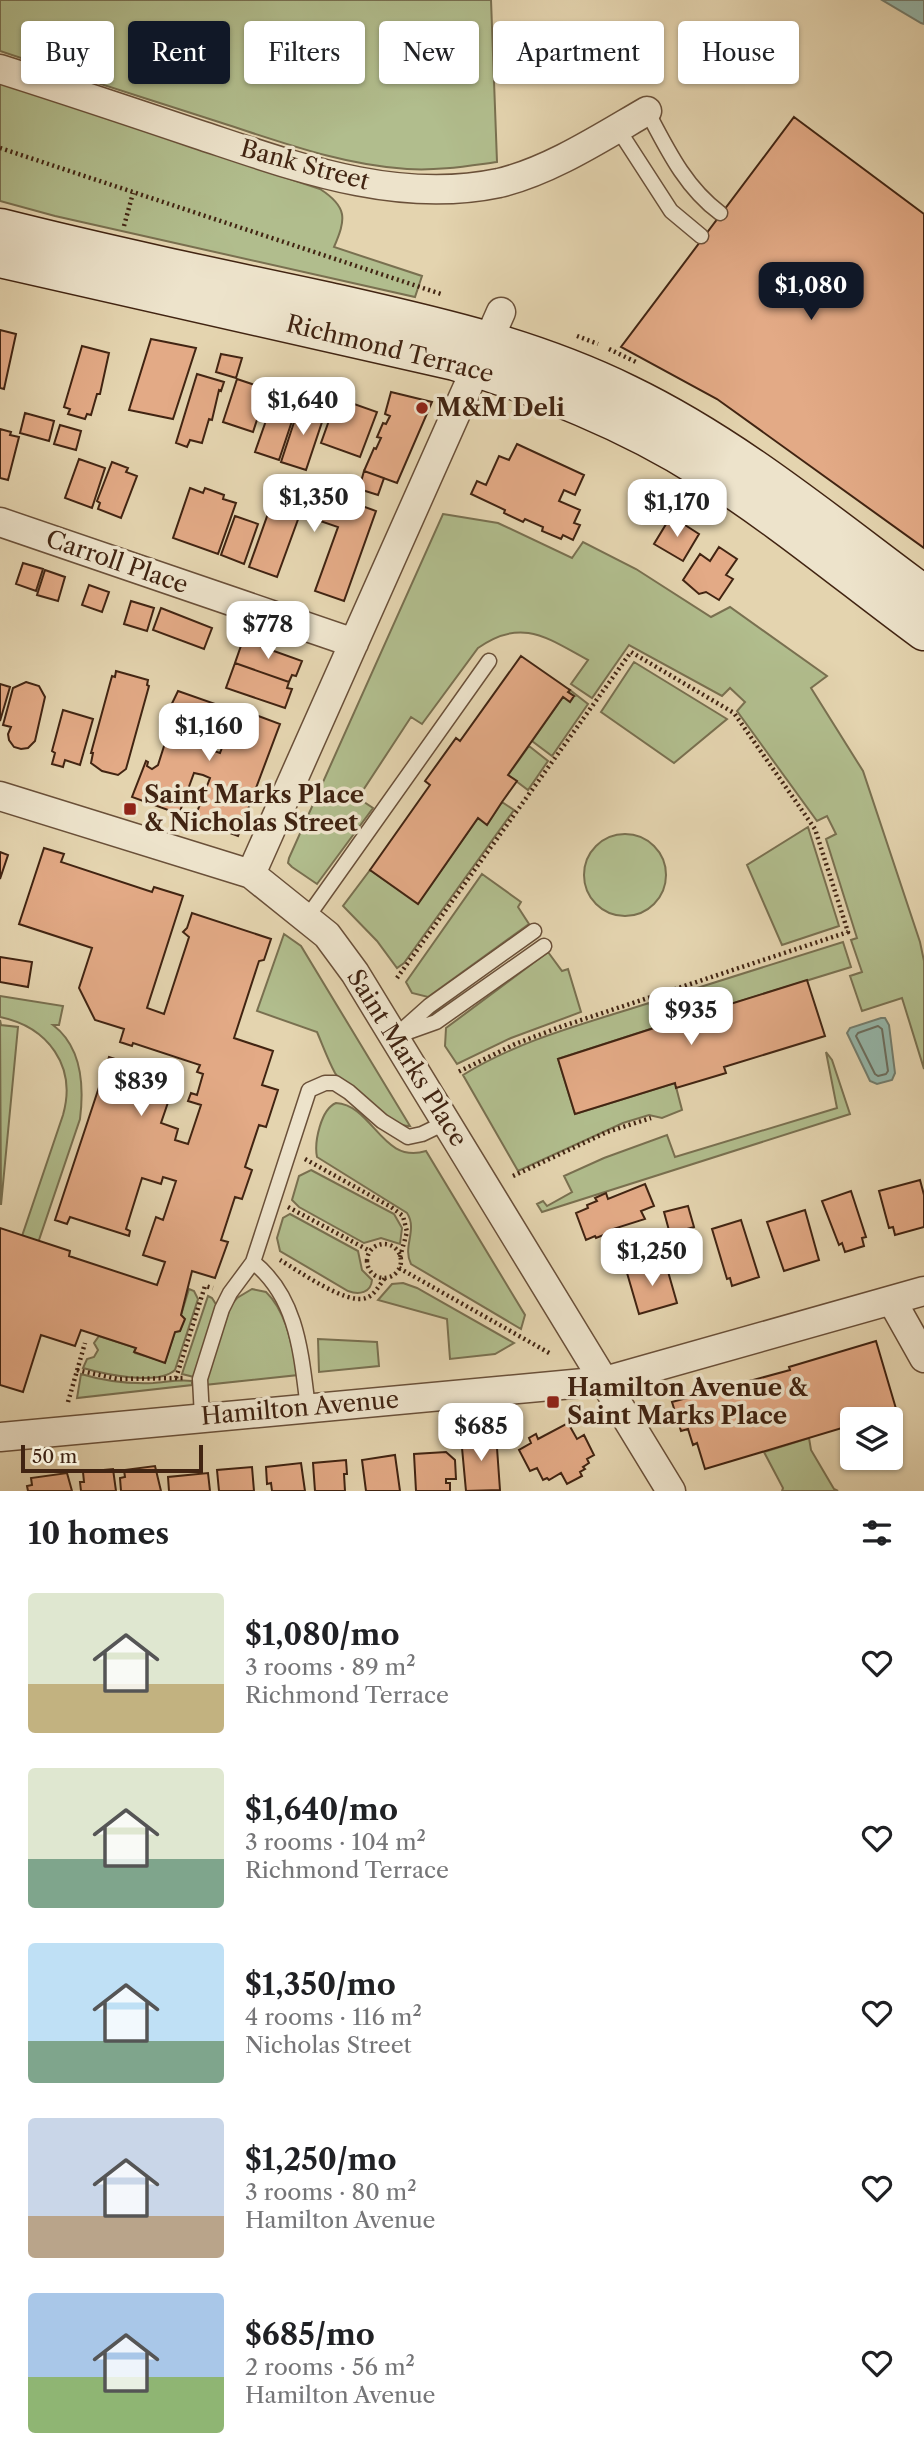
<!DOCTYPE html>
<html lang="en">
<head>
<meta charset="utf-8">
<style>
	:root { --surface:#fff; --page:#f6f6f6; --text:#202124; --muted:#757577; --accent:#111827 }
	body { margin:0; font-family:"Libre Caslon Text",serif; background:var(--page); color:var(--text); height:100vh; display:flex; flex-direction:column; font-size:26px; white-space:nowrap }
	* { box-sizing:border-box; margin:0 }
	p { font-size:23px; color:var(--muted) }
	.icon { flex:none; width:38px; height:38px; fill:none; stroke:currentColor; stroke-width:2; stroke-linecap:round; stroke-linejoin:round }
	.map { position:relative; height:1491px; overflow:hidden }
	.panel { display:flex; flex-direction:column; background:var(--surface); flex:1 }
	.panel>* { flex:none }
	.guide { position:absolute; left:21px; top:21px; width:882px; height:63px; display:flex; gap:14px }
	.tools { position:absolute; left:840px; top:1407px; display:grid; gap:14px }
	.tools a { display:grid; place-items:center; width:63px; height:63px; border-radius:7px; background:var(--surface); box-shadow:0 2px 5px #0004; font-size:35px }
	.scale { position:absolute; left:21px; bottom:18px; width:182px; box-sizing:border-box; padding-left:7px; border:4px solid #412412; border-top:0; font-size:19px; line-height:24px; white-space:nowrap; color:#412412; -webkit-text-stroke:5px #ede3cb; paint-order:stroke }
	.price { position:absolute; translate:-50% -60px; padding:0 16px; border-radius:14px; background:#fff; color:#222; font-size:23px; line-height:46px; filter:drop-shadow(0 2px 4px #0008) }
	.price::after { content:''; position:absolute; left:50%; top:42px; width:21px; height:16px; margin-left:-10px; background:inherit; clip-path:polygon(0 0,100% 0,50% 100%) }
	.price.active { background:var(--accent); color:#fff }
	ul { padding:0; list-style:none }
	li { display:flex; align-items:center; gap:21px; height:175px; padding:0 28px }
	li span { display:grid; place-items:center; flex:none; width:196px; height:140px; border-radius:7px; color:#555 }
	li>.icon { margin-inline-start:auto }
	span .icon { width:84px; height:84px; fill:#fffc; stroke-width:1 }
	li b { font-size:30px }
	h2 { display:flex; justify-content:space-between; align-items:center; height:84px; padding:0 28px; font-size:30px }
	.pill { padding:0 24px; border-radius:7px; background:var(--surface); box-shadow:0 2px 5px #0004; font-size:24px; line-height:63px }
	.pill.active { background:var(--accent); color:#fff }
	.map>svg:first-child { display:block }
	.green { fill:#b1bd8d; stroke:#797050; stroke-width:2 }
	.water { fill:#95b8ac; stroke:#737d6e; stroke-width:2 }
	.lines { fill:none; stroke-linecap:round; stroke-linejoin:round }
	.shore { stroke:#6b6e5f; stroke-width:2 }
	.building { fill:#e3aa86; stroke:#412412; stroke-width:2 }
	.service-casing { stroke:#6a5039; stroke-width:17 }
	.minor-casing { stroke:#6a5039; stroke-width:31 }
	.secondary-casing { stroke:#412412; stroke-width:41 }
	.path { stroke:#412412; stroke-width:4.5; stroke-dasharray:2 3.5; stroke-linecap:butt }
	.service { stroke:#ede3cb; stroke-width:14 }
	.minor { stroke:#ede3cb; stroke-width:28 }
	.secondary { stroke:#ede3cb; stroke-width:38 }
	.poi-dot { fill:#8f2418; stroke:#ede3cb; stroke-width:2.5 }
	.labels { text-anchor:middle; stroke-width:7; stroke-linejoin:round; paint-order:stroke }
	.street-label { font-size:24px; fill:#412412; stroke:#ede3cb }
	.poi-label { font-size:24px; font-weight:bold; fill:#412412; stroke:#ede3cb; text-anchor:start }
</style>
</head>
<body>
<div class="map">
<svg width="924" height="1491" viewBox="0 0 924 1491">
	<rect width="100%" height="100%" fill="#e4d4af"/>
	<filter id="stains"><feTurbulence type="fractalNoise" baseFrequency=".00286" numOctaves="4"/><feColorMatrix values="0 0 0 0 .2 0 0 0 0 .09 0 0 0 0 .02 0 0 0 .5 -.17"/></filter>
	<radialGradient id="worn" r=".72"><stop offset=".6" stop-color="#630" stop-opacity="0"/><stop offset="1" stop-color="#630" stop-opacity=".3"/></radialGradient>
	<path class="green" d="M0,0h491l6,162c-30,4 -59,9 -90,7 -64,-4 -123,-26 -185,-46 -74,-24 -148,-47 -222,-72z
		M0,83l320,106c28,18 26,30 14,58l88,29 -7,21 -360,-81 -55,-15z
		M443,514l55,9 74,35 11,-16 53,27 75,48 19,-10 97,69 -16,12 52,83 57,171 4,19v108l-22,-71 -40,13 -12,-35 12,-4 -11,-32 6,-2 -31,-99 10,-5 -9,-18 -10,5 -80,-110 8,-9 -15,-14 -8,8 -93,-51 -37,53 -21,-14 17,-24c-41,-22 -66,-43 -110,-12l-56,76 -11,-7 -53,81 15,10 -56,76 -25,-17 -4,-4 1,-5z
		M634,662l93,57 -53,44 -73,-51z
		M570,690l18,14 -36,52 -20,-15 31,-44 11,-1 -6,-4z
		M529,746l19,15 -20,29 -20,-15z
		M502,802l12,8 -110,153 -7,5 -20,-27 -34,-35 27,-36 48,33 60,-85 9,6z
		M808,827l31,99 -57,19 -35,-80z
		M584 875a41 41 0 1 1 82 0a41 41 0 1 1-82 0Z
		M482,874l39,28 -3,5 11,17 -101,73 -16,-4 -6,-11z
		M284,934l17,12 109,180c-18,1 -65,-37 -75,-53 -7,-13 -12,-27 -18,-41l-60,-21z
		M843,942l8,25 -143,44 -3,-9 -25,8 -5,-15z
		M548,952l14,19 6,-2 13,43 -70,26 -54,26 -12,-18 1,-18z
		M0,996l63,10 -4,19h-6c29,22 31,62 27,94l-80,236v-54l63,-186c14,-49 -15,-88 -63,-98z
		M649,1003l8,24 -99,32 17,55 100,-31 7,27 -20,8 -13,-3 -26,8 -105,48 -55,-96c56,-35 124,-52 186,-72z
		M0,1020l1,5 17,2 -17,178z
		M826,1052l6,8 18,54 -308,98 -5,-8 6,-3 4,5 25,-14 -8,-16 40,-18 63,-23 8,22 162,-49z
		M336,1103c37,2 46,62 90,48l99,164 -4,14 -110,-65c-9,-17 7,-34 -4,-51l-90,-56c-3,-15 4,-48 19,-54z
		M311,1170l83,44 8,14 -2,16 -19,-6 -17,5 -65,-36 -7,-7 7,-24z
		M290,1214l68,37 4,19 10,10c-1,13 -13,15 -24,11l-68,-40 -3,-13 6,-20z
		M403,1283l14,5 97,55 -19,11 -45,5 -3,-40 -69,-19 14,-16z
		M189,1289l5,2 4,8 -23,71c-18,16 -71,4 -92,-2l4,-9 7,-2 4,-7 -4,-7 5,-7 37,12 -1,5 30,9 10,-30 5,-1 4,-12 -3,-4z
		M252,1289l14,3c21,20 26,55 32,83l-94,10 27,-80 6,-7z
		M208,1296l4,2 5,8 -23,71 -12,-3z
		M318,1339l59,3 2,24 -60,6z
		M81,1374c23,7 48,10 72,9 14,-1 26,-4 39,-2v4l-115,13z
		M809,1438l2,12 23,39 4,2h-56l1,-3 -19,-36z"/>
	<path class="water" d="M882,0h42v24l-3,-1z
		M881,1018h4l4,7 6,48 -3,7 -15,4 -7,-3 -23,-48 3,-5z"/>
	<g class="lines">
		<path class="shore" d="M878,1026l4,3 6,42 -2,3 -8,2 -3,-2 -19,-38 2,-3z"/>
	</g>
	<path class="building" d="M794,117l130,97v334l-207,-149 -96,-52z
		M0,330l16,4 -12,55 -4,-1z
		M151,339l45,9 -23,71 -44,-9z
		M82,346l27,7 -9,41h-3l-6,21 -4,-1 -2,5 -17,-5 2,-5 -6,-2z
		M221,354l21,4 -6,20 -20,-6z
		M197,374l27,8 -3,9 -2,-1 -7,30 -3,-1 -7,24 -12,-3 -3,7 -11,-4z
		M237,379l30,10 -14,43 -30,-10z
		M391,392l41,10 -35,81 -33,-12 10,-23 2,1 5,-11 -4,-1 6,-14 3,1 4,-8 -5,-2z
		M275,395l23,8 -19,57 -24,-8z
		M337,398l40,14 -17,45 -39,-14z
		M300,404l25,9 -19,57 -25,-8z
		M25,413l29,8 -5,20 -29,-8z
		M60,425l21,6 -5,19 -22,-6z
		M0,429l11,3 -1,3 9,2 -11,43 -8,-2z
		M517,444l67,31 -9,20 -11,-5 -5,11 21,9 -6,13 6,2 -7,15 -10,-5 -2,4 -19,-8 1,-4 -18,-8 -2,3 -19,-9 1,-3 -34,-16 6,-13 9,4 13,-29 10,4z
		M79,459l26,9 -13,40 -27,-10z
		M112,462l16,6 -2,4 11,4 -16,42 -23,-9 2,-6 -3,-2z
		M364,471l20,7 -6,17 -19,-6z
		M281,477l95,34 -32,90 -29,-10 23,-64 -38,-13 -23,63 -28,-10z
		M190,488l13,5 2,-5 19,7 -1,4 13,4 -18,51 -45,-16z
		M235,516l23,8 -14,40 -23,-9z
		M671,516l28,18 -16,27 -29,-17z
		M719,547l18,12 -11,16 7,4 -14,21 -13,-8 -7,2 -16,-14 17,-26 10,7z
		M23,563l20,6 -7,22 -20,-7z
		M45,570l20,7 -7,24 -21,-6z
		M89,585l20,7 -7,20 -20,-7z
		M131,601l23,7 -7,23 -23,-7z
		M161,608l51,20 -8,21 -51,-19z
		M243,640l59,21 -6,15 -4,-1 -3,7 -54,-19z
		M521,656l46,32 3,2 -2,2 6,4 -4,6 -7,-5 -55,78 9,6 -15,21 -15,23 -9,-7 -60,86 -48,-34 60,-85 -5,-4 31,-43 4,3z
		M235,663l54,19 -2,6 5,1 -7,19 -59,-20z
		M116,671l32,9 -1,5 2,1 -23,83 -8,6 -16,-4 -11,-8 2,-10h-2l21,-77 3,1z
		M26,682l13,4 6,11 -10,44 -7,7 -7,1 -7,-2 -5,-7 -1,-6 3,-7 -8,-2 10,-37z
		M0,684l10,3 -10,34z
		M178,691l43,15 -16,42 15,5 17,-45 43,16 -42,112 -44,-16 16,-42 -7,-3 -9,-2 -15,41 -47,-17 14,-36 2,1 -1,4 5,3 6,-4 14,-44 -7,-3z
		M63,710l30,9 -13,46 -15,-5 -2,7 -11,-3 3,-11 -3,-2z
		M44,848l20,6 -3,8 91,30 2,-5 29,9 -36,112 17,6 25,-77 -6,-5 4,-4 5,-15 79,26 -7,21 -5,1 -25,77 39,13 -11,34 16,5 -12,37 -7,-2 -14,42 7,3 -10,29 -7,-2 -14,43 7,2 -13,36 -23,-7 -11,44 4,4 -5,12 -5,1 -10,31 -31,-11 2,-4 -55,-18 -6,16 -34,-11 -18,57 -23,-7v-157l70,23 -1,5 88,29 8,-23 -22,-7 13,-38 7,3 13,-39 -13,-4 -2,7 -19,-6 -16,51 4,2 -1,5 -59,-19 -3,7 -12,-4 54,-163 67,22 -15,44 17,6 -3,11 13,4 13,-39 -13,-4 3,-8 6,2 6,-21 -6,-2 3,-7 -67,-22 -1,3 -12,-4 4,-13 -29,-9 -16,-32 13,-40 -73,-24z
		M0,852l8,3 -8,24z
		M0,957l32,5 -4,25 -28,-5z
		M807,980l18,56 -101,31 2,6 -50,15 -1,-5 -100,31 -17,-55 99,-32 -3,-9 26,-8 25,-8 3,9z
		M920,1180l4,15v32l-29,8 -2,-8 -4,1 -10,-37z
		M645,1184l9,22 -13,5 4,8 -32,10 1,2 -18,7 -1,-2 -9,4 -10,-27 12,-5 -1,-3 10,-4 -2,-3 11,-5 2,6z
		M851,1191l15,46 -4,1 2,8 -19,6 -3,-9 -3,2 -17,-44z
		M688,1206l6,21 -24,7 -6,-22z
		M805,1210l14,50 -35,11 -17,-49z
		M741,1220l18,57 -27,9 -2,-8 -3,1 -15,-50z
		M665,1261l12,42 -38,11 -12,-41z
		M876,1341l21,71 -25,7h-20v6l-147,44 -8,-26 -4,2 -5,-16 -7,2 -9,-29 118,-32 -1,-3z
		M568,1423l9,16 7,-4 10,20 -7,4 2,4 -6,4 2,2 -5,3 2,4 -15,8 -6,-11 -12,7 -2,-2 -4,2 -6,-12 -7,3 -11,-21 12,-7 -2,-5 7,-4 2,5z
		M496,1434l4,56 -34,1 -5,-54z
		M446,1452l9,8 1,19h-10v4h4v8h-34l-2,-37z
		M395,1455l5,36h-34l-4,-31z
		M346,1460l1,14h-3l1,17h-30l-2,-28z
		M301,1463l4,28h-33l-1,-8 -4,1 -1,-17z
		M155,1466l6,25h-40l-1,-13 5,-1 -1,-7z
		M252,1467l2,24h-35l-2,-21z
		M113,1469l3,22h-35l-1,-9h4l-1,-10z
		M67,1473l5,18h-44l-1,-5 5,-1 -1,-7z
		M208,1473l2,18h-41l-1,-14z"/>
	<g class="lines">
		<defs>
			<path id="service" d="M647,111c20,38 38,76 73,102
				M618,129l53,82 30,25
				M306,919l183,-258
				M401,1031l28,-25 105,-75
				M394,1037l42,-15 108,-76
				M253,1262c45,36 48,92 55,146
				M202,1417l-2,-38 22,-70 8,-16 23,-31 56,-172 16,-7h10l14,9 33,29 26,16 14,-3 25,-12"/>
			<path id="minor" d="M0,69c66,21 132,43 197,65 97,32 198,71 302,49 51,-12 103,-46 148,-72
				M0,522l354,121
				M0,796l251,78 76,61 28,38 316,518
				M251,874l250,-562
				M892,1301l32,57
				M0,1437l605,-56 319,-90"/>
			<path id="secondary" d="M0,228c107,27 216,50 325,73 105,24 204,45 302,93 108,52 201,130 297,201
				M0,258l455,103c87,27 172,60 249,109 75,47 148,108 220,161"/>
		</defs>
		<use href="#service" class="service-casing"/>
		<use href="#minor" class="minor-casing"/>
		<use href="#secondary" class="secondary-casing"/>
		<path class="path" d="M0,148l441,146
			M124,226l9,-33
			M577,336l21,8
			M609,349l27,13
			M397,978l234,-326 103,61 81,116 33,103 -288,95 -45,17 -59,29
			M305,1159l86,48 12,9 4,16 -7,25
			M513,1176l94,-44 44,-14
			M288,1207l82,44
			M367 1261a17 17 0 1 1 34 0a17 17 0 1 1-34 0Z
			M280,1260c19,11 66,45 86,38 9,-3 13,-13 19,-20
			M399,1268l152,86
			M77,1370l41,9 66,-1
			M176,1378l29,-92 8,2
			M68,1402l17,-59"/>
		<use href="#service" class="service"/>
		<use href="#minor" class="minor"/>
		<use href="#secondary" class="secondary"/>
	</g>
	<g class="poi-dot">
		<circle cx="422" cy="408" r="7"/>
		<rect x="123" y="802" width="14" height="14" rx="3.5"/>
		<rect x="546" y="1395" width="14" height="14" rx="3.5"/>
	</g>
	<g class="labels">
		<g class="street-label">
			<text transform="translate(305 165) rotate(15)" y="8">Bank Street</text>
			<text transform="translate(390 349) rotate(14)" y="8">Richmond Terrace</text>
			<text transform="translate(117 562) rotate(19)" y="8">Carroll Place</text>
			<text transform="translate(407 1058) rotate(58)" y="8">Saint Marks Place</text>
			<text transform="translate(300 1408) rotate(-5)" y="8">Hamilton Avenue</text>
		</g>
		<g class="poi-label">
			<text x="436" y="416">M&amp;M Deli</text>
			<text x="144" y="803">Saint Marks Place<tspan x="144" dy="28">&amp; Nicholas Street</tspan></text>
			<text x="567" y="1396">Hamilton Avenue &amp;<tspan x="567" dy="28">Saint Marks Place</tspan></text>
		</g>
	</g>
	<rect width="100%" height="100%" filter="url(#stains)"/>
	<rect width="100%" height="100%" fill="url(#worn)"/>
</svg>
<div class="tools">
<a><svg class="icon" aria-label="layers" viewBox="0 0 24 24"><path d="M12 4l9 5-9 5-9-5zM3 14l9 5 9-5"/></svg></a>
</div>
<div class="scale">50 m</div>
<b class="price active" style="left:811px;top:322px">$1,080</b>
<b class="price" style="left:303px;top:437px">$1,640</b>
<b class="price" style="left:314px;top:534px">$1,350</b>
<b class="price" style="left:677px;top:539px">$1,170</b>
<b class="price" style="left:268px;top:661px">$778</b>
<b class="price" style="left:209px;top:763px">$1,160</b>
<b class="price" style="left:691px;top:1047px">$935</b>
<b class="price" style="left:141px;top:1118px">$839</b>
<b class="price" style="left:652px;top:1288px">$1,250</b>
<b class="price" style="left:481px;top:1463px">$685</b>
<div class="guide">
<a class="pill">Buy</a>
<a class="pill active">Rent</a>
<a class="pill">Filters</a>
<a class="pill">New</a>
<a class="pill">Apartment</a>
<a class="pill">House</a>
</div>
</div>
<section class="panel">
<h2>10 homes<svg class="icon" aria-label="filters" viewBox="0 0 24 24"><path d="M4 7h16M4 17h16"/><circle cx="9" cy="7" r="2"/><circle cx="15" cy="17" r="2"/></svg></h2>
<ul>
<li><span style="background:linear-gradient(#dfe7d0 65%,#c2b280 0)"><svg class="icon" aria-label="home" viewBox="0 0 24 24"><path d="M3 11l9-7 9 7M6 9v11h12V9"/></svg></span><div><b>$1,080/mo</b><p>3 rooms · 89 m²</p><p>Richmond Terrace</p></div><svg class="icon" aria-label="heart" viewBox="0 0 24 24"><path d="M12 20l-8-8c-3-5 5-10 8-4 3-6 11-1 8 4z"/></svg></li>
<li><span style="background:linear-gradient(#dfe7d0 65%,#7fa58c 0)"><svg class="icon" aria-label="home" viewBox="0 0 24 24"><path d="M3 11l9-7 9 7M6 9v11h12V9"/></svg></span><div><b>$1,640/mo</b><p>3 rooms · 104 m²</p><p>Richmond Terrace</p></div><svg class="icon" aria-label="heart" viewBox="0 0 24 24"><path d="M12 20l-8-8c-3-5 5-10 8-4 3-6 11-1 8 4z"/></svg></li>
<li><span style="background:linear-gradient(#bfe0f5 70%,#7fa58c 0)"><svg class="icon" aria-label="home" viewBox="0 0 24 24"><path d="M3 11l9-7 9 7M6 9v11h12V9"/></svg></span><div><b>$1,350/mo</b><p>4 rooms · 116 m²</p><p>Nicholas Street</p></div><svg class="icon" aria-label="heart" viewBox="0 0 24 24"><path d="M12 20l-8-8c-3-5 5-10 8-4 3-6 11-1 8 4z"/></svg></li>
<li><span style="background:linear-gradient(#c9d6e8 70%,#b9a48a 0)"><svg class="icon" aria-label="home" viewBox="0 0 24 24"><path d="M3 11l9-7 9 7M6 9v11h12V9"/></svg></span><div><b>$1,250/mo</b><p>3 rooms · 80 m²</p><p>Hamilton Avenue</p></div><svg class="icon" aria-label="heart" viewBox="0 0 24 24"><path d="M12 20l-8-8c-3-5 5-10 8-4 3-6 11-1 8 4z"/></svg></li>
<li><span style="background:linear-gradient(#a9c7e8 60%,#8fb573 0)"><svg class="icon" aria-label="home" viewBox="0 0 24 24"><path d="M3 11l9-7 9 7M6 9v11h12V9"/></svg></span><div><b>$685/mo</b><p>2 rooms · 56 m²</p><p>Hamilton Avenue</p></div><svg class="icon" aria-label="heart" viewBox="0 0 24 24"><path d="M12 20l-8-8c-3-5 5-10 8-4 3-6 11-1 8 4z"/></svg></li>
</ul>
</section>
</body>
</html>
